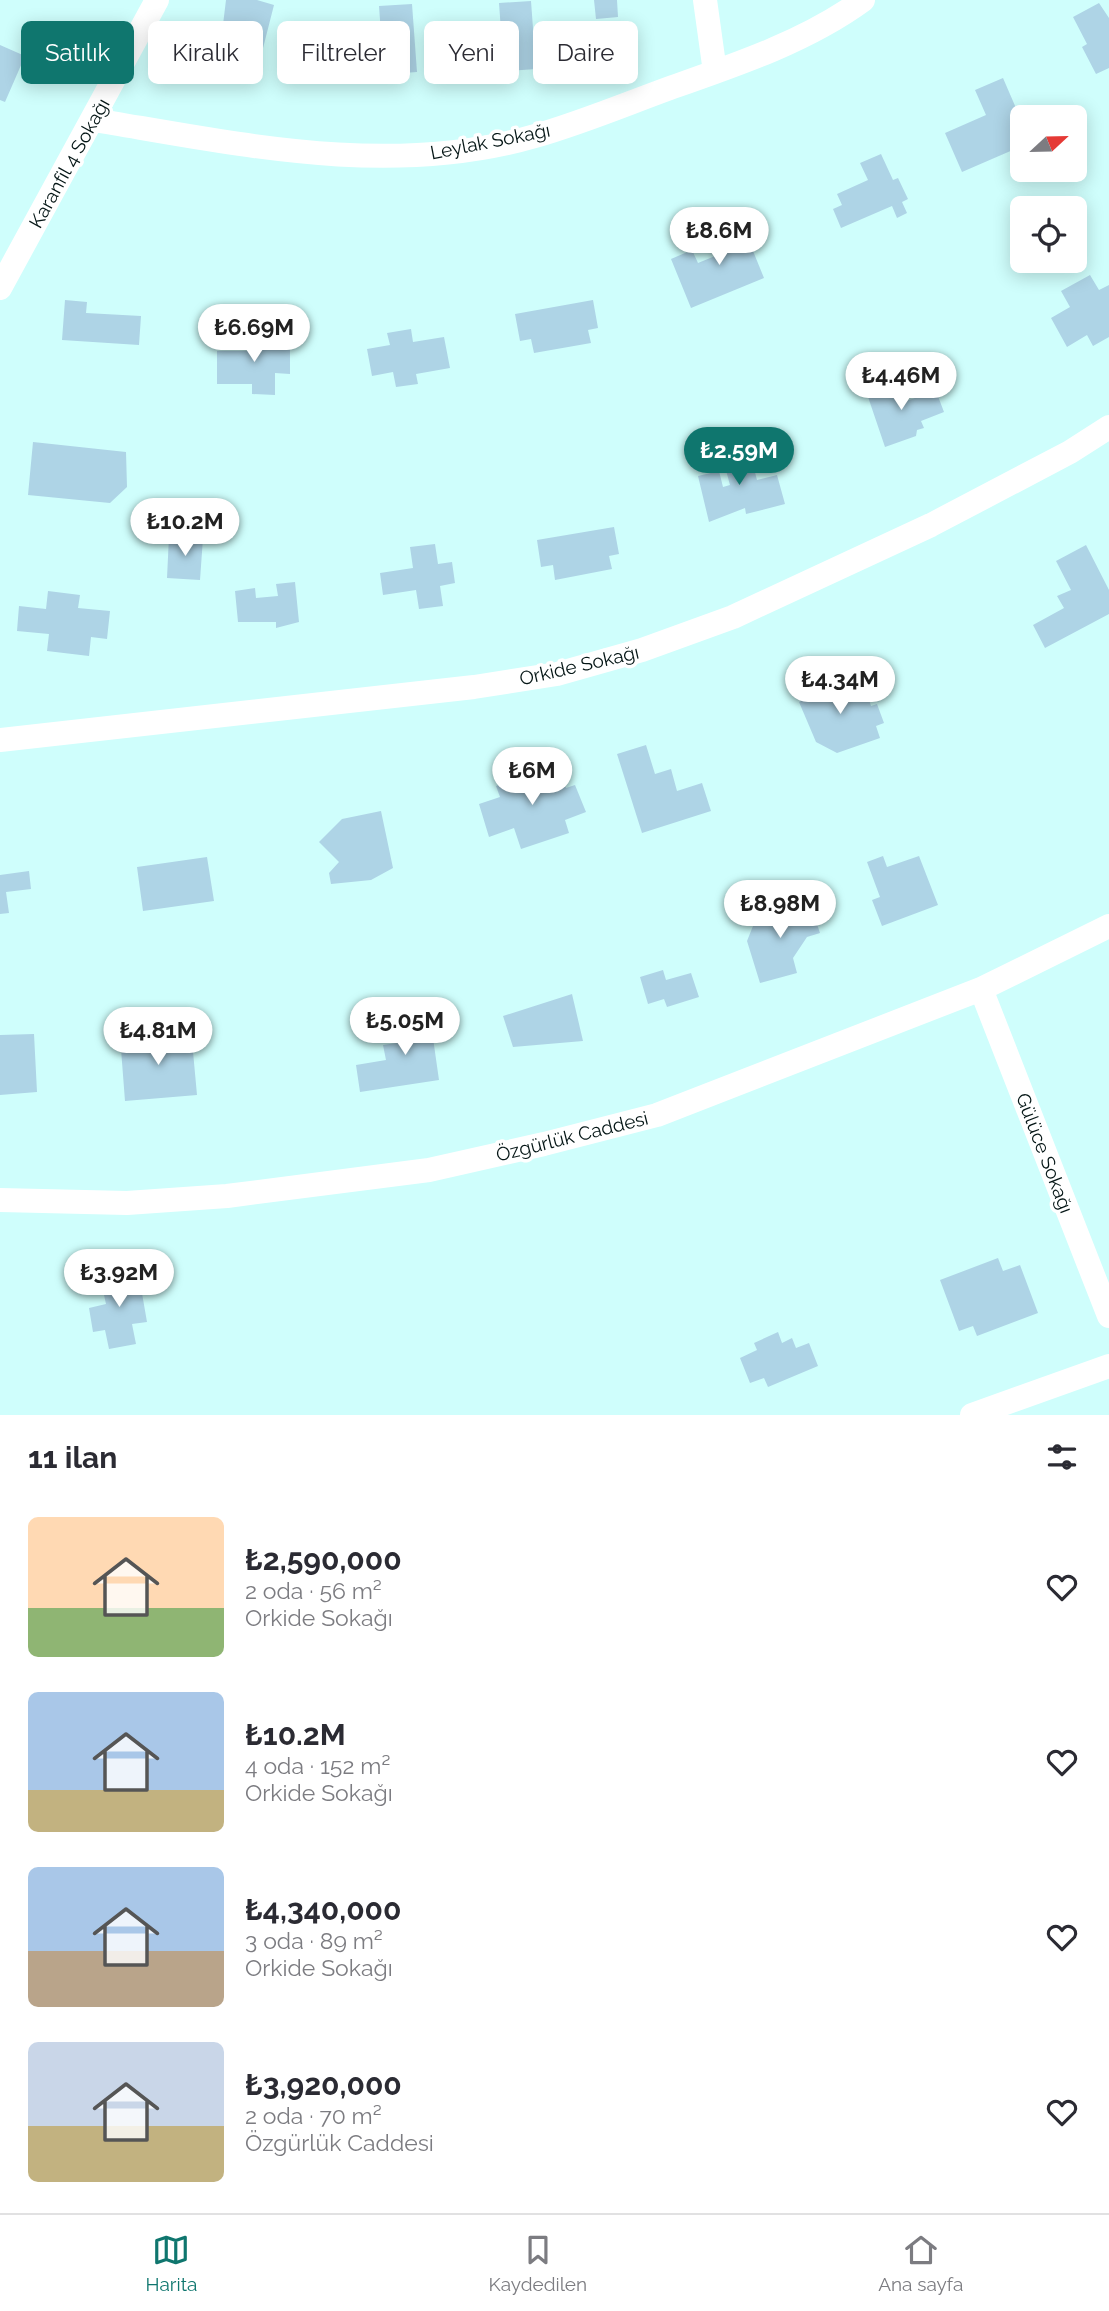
<!DOCTYPE html>
<html lang="tr">
<head>
<meta charset="utf-8">
<style>
	:root { --surface:#fff; --page:#f2f2f3; --text:#2b2b33; --muted:#7c7c81; --line:#e1e1e2; --accent:#0f766e }
	body { margin:0; font-family:Raleway,sans-serif; background:var(--page); color:var(--text); height:100vh; display:flex; flex-direction:column; font-size:26px; white-space:nowrap }
	* { box-sizing:border-box; margin:0 }
	p { font-size:23px; color:var(--muted) }
	.icon { flex:none; width:38px; height:38px; fill:none; stroke:currentColor; stroke-width:2; stroke-linecap:round; stroke-linejoin:round }
	.map { position:relative; height:1415px; overflow:hidden }
	.sheet { display:flex; flex-direction:column; background:var(--surface); flex:1 }
	.sheet>* { flex:none }
	.hud { position:absolute; left:21px; top:21px; width:700px; height:63px; display:flex; gap:14px }
	.needle { width:46px; rotate:68deg }
	.fabs { position:absolute; left:1010px; top:105px; display:grid; gap:14px }
	.fabs a { display:grid; place-items:center; width:77px; height:77px; border-radius:10px; background:var(--surface); box-shadow:0 4px 18px #0003; font-size:35px }
	.price { position:absolute; translate:-50% -60px; padding:0 16px; border-radius:24px; background:#fff; color:#222; font-size:23px; line-height:46px; filter:drop-shadow(0 2px 4px #0008) }
	.price::after { content:''; position:absolute; left:50%; top:42px; width:21px; height:16px; margin-left:-10px; background:inherit; clip-path:polygon(0 0,100% 0,50% 100%) }
	.price.current { background:var(--accent); color:#fff }
	ul { padding:0; list-style:none }
	li { display:flex; align-items:center; gap:21px; height:175px; padding:0 28px }
	li span { display:grid; place-items:center; flex:none; width:196px; height:140px; border-radius:10px; color:#555 }
	li>.icon { margin-inline-start:auto }
	span .icon { width:84px; height:84px; fill:#fffc; stroke-width:1 }
	li b { font-size:30px }
	h2 { display:flex; justify-content:space-between; align-items:center; height:84px; padding:0 28px; font-size:30px }
	.chip { padding:0 24px; border-radius:10px; background:var(--surface); box-shadow:0 4px 18px #0003; font-size:24px; line-height:63px }
	.chip.current { background:var(--accent); color:#fff }
	.tabs { display:flex; justify-content:space-around; align-items:center; height:98px; border-top:2px solid var(--line); background:var(--surface); font-size:19px; color:var(--muted) }
	.tabs a { display:grid; justify-items:center; gap:4px }
	.tabs .current { color:var(--accent) }
	.map>svg:first-child { display:block }
	.building { fill:#aed4e6 }
	.lines { fill:none; stroke-linecap:round; stroke-linejoin:round }
	.street { stroke:#fff; stroke-width:24 }
	.labels { text-anchor:middle; stroke-width:7; stroke-linejoin:round; paint-order:stroke }
	.street-label { font-size:19px; fill:#041515; stroke:#fff }
</style>
</head>
<body>
<div class="map">
<svg width="1109" height="1415" viewBox="0 0 1109 1415">
	<rect width="100%" height="100%" fill="#cffefc"/>
	<path class="building" d="M226,0h31l17,5 -12,47 -41,-11z
		M594,0h23l1,17 -22,2z
		M531,1l5,68 -82,6 -4,-48 27,-3 1,8 23,-1 -2,-28z
		M1099,3l10,15v50l-13,6 -14,-27 5,-3 -14,-27z
		M412,4l5,68 -82,6 -4,-49 27,-1 1,7 22,-1 -2,-28z
		M0,45l25,11 -20,46 -5,-2z
		M1003,78l19,44v24l-60,26 -17,-39 41,-18 -11,-25z
		M881,154l12,26 5,-2 10,21 -6,3 5,11 -10,5 -5,-12 -51,22 -8,-19 9,-4 -5,-11 31,-14 -8,-17z
		M740,219l24,59 -73,30 -20,-49 21,-9 6,13 22,-9 -10,-23z
		M1090,275l9,15 10,-5v52l-16,9 -6,-11 -20,12 -16,-29 19,-11 -9,-16z
		M65,300l22,2 -1,11 55,3 -2,29 -77,-5z
		M593,300l5,28 -10,2 3,13 -57,10 -3,-14 -11,2 -5,-27z
		M252,329h22v21h16v24l-15,-1v22l-23,-1v-10h-35v-33h35z
		M411,329l2,13 31,-5 6,31 -34,6 2,10 -22,3 -3,-15 -21,4 -5,-27 23,-4 -3,-12z
		M896,381l7,21 33,-11 8,21 -23,9 3,7 -7,2 -1,6 -31,11 -19,-56z
		M33,442l93,10 1,35 -17,16 -82,-8z
		M748,445l9,35 20,-5 8,29 -39,10 -1,-6 -36,14 -11,-46 21,-5 4,16 7,-2 -9,-33z
		M614,527l5,27 -10,2 3,13 -57,11 -2,-15 -12,2 -4,-27z
		M169,536l34,2 -3,42 -33,-2z
		M435,544l3,20 14,-2 3,21 -15,3 3,20 -24,3 -3,-19 -33,5 -3,-22 33,-5 -3,-21z
		M1086,545l23,45v24l-64,34 -12,-23 31,-17 -7,-12 14,-6 -15,-29z
		M295,582l4,40 -23,6v-6h-38l-3,-31 20,-3 1,10 22,-2 -2,-12z
		M48,591l32,4 -2,13 32,3 -3,28 -16,-2 -2,19 -42,-5 2,-17 -32,-3 2,-25 27,3z
		M826,679l4,6 10,-6 6,10 13,7 8,-3 4,13 6,-2 7,19 -8,3 4,12 -43,15 -21,-11 -17,-40 11,-5 -4,-12z
		M646,745l9,29 16,-5 6,22 25,-8 9,28 -69,22 -25,-79z
		M533,766l5,11 20,-9 8,20 9,-3 11,27 -21,8 4,13 -48,16 -7,-21 -25,9 -10,-33 21,-7 -4,-11 14,-4 -3,-8z
		M381,811l12,57 -22,12 -40,4 -2,-11 10,-11 -20,-20 23,-23z
		M883,856l4,11 32,-11 19,49 -56,21 -10,-26 8,-3 -13,-35z
		M207,857l7,44 -71,10 -6,-44z
		M29,871l2,18 -25,3 3,21 -9,1v-39z
		M799,900l5,15 9,-3 7,21 -13,4 -14,21 4,15 -37,10 -13,-42 10,-25z
		M663,970l3,10 25,-7 8,24 -32,10 -3,-8 -16,5 -8,-27z
		M572,994l11,47 -70,6 -10,-31z
		M428,1003l11,77 -79,12 -4,-27 30,-5 -3,-15 27,-4 -5,-34z
		M191,1030l6,65 -72,6 -5,-65 25,-2 1,12 21,-2 -1,-12z
		M34,1034l3,58 -37,3v-60z
		M998,1258l5,13 17,-6 18,48 -61,23 -4,-10 -14,5 -19,-51z
		M118,1269l2,11 19,-4 8,46 -15,2 4,20 -27,5 -4,-19 -12,2 -4,-24 17,-4 -7,-32z
		M778,1332l4,11 10,-5 4,10 13,-5 9,23 -50,21 -4,-9 -14,5 -10,-25 17,-8 -3,-7z"/>
	<g class="lines">
		<path class="street" d="M705,0l10,72
			M94,120c145,24 296,58 441,16 46,-13 91,-32 135,-48 66,-23 137,-47 193,-88
			M0,288l157,-288
			M0,740l474,-53 83,-13 85,-24 91,-33 198,-92 139,-73 39,-25
			M981,989l128,327
			M0,1200l127,3 100,-7 202,-26 115,-26 113,-29 324,-126 128,-63
			M972,1415l137,-49"/>
	</g>
	<g class="labels">
		<g class="street-label">
			<text transform="translate(490 141) rotate(-11)" y="7">Leylak Sokağı</text>
			<text transform="translate(69 163) rotate(-61)" y="7">Karanfil 4 Sokağı</text>
			<text transform="translate(579 665) rotate(-13)" y="7">Orkide Sokağı</text>
			<text transform="translate(572 1136) rotate(-14)" y="7">Özgürlük Caddesi</text>
			<text transform="translate(1045 1153) rotate(69)" y="7">Gülüce Sokağı</text>
		</g>
	</g>
</svg>
<div class="fabs">
<a><svg class="needle" viewBox="-14 -14 28 28"><path d="M0-13l5 13h-10z" fill="#e53935"/><path d="M0 13l5-13h-10z" fill="#7c7c81"/></svg></a>
<a><svg class="icon" aria-label="locate" viewBox="0 0 24 24"><circle cx="12" cy="12" r="6"/><path d="M12 2v4M12 18v4M2 12h4M18 12h4"/></svg></a>
</div>
<b class="price" style="left:719px;top:267px">₺8.6M</b>
<b class="price" style="left:254px;top:364px">₺6.69M</b>
<b class="price" style="left:901px;top:412px">₺4.46M</b>
<b class="price current" style="left:739px;top:487px">₺2.59M</b>
<b class="price" style="left:185px;top:558px">₺10.2M</b>
<b class="price" style="left:840px;top:716px">₺4.34M</b>
<b class="price" style="left:532px;top:807px">₺6M</b>
<b class="price" style="left:780px;top:940px">₺8.98M</b>
<b class="price" style="left:405px;top:1057px">₺5.05M</b>
<b class="price" style="left:158px;top:1067px">₺4.81M</b>
<b class="price" style="left:119px;top:1309px">₺3.92M</b>
<div class="hud">
<a class="chip current">Satılık</a>
<a class="chip">Kiralık</a>
<a class="chip">Filtreler</a>
<a class="chip">Yeni</a>
<a class="chip">Daire</a>
</div>
</div>
<section class="sheet">
<h2>11 ilan<svg class="icon" aria-label="filters" viewBox="0 0 24 24"><path d="M4 7h16M4 17h16"/><circle cx="9" cy="7" r="2"/><circle cx="15" cy="17" r="2"/></svg></h2>
<ul>
<li><span style="background:linear-gradient(#ffd9b3 65%,#8fb573 0)"><svg class="icon" aria-label="home" viewBox="0 0 24 24"><path d="M3 11l9-7 9 7M6 9v11h12V9"/></svg></span><div><b>₺2,590,000</b><p>2 oda · 56 m²</p><p>Orkide Sokağı</p></div><svg class="icon" aria-label="heart" viewBox="0 0 24 24"><path d="M12 20l-8-8c-3-5 5-10 8-4 3-6 11-1 8 4z"/></svg></li>
<li><span style="background:linear-gradient(#a9c7e8 70%,#c2b280 0)"><svg class="icon" aria-label="home" viewBox="0 0 24 24"><path d="M3 11l9-7 9 7M6 9v11h12V9"/></svg></span><div><b>₺10.2M</b><p>4 oda · 152 m²</p><p>Orkide Sokağı</p></div><svg class="icon" aria-label="heart" viewBox="0 0 24 24"><path d="M12 20l-8-8c-3-5 5-10 8-4 3-6 11-1 8 4z"/></svg></li>
<li><span style="background:linear-gradient(#a9c7e8 60%,#b9a48a 0)"><svg class="icon" aria-label="home" viewBox="0 0 24 24"><path d="M3 11l9-7 9 7M6 9v11h12V9"/></svg></span><div><b>₺4,340,000</b><p>3 oda · 89 m²</p><p>Orkide Sokağı</p></div><svg class="icon" aria-label="heart" viewBox="0 0 24 24"><path d="M12 20l-8-8c-3-5 5-10 8-4 3-6 11-1 8 4z"/></svg></li>
<li><span style="background:linear-gradient(#c9d6e8 60%,#c2b280 0)"><svg class="icon" aria-label="home" viewBox="0 0 24 24"><path d="M3 11l9-7 9 7M6 9v11h12V9"/></svg></span><div><b>₺3,920,000</b><p>2 oda · 70 m²</p><p>Özgürlük Caddesi</p></div><svg class="icon" aria-label="heart" viewBox="0 0 24 24"><path d="M12 20l-8-8c-3-5 5-10 8-4 3-6 11-1 8 4z"/></svg></li>
</ul>
</section>
<nav class="tabs">
<a class="current"><svg class="icon" aria-label="map" viewBox="0 0 24 24"><path d="M3 6l6-2 6 2 6-2v14l-6 2-6-2-6 2zM9 4v14M15 6v14"/></svg>Harita</a>
<a><svg class="icon" aria-label="saved" viewBox="0 0 24 24"><path d="M7 4h10v16l-5-4-5 4z"/></svg>Kaydedilen</a>
<a><svg class="icon" aria-label="home" viewBox="0 0 24 24"><path d="M3 11l9-7 9 7M6 9v11h12V9"/></svg>Ana sayfa</a>
</nav>
</body>
</html>
